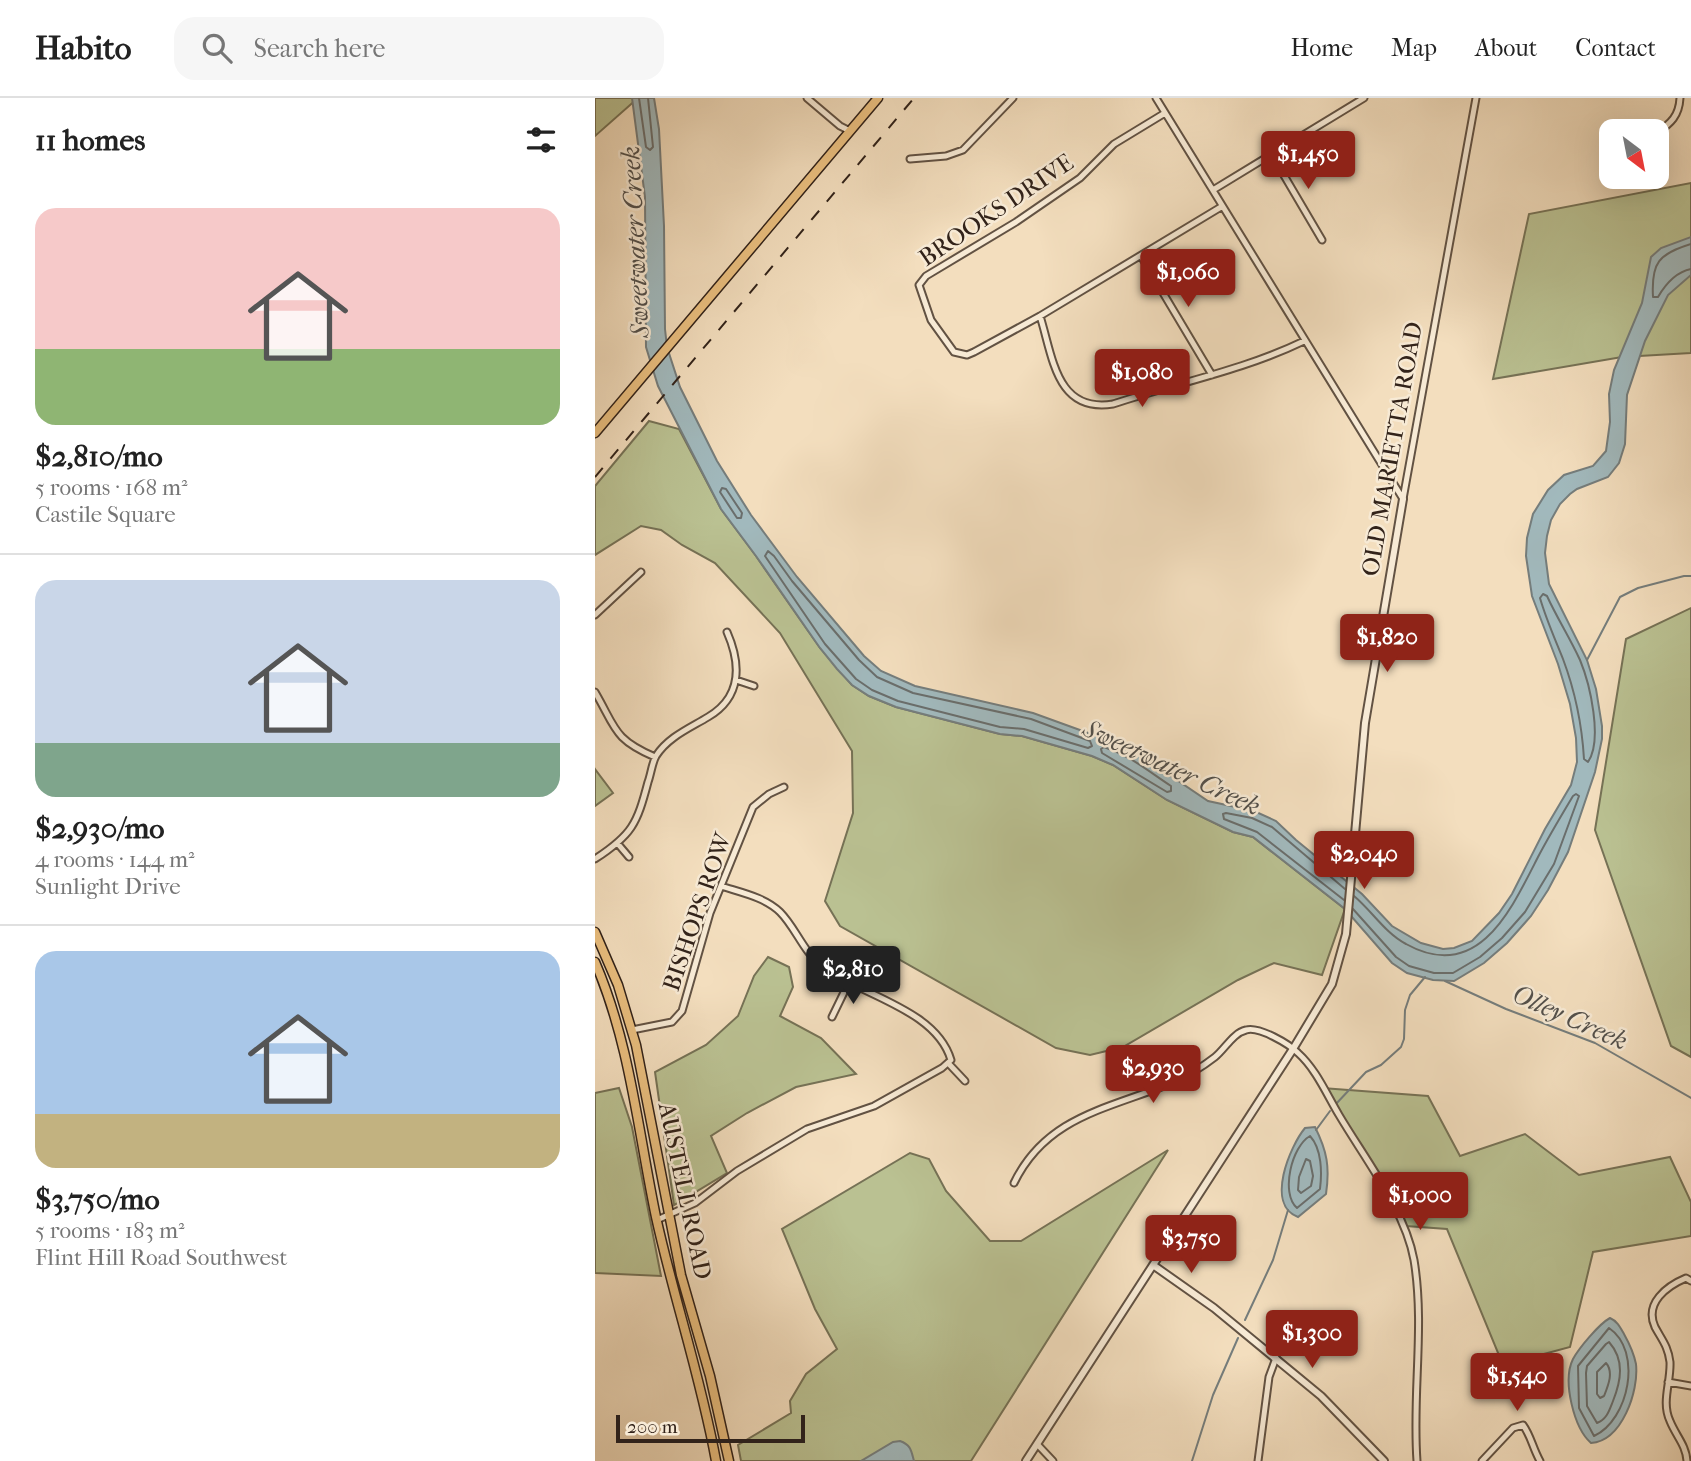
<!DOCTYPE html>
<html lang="en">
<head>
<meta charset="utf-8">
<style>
	:root { --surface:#fff; --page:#f6f6f6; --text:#222; --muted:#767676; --line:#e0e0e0; --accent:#8f2418 }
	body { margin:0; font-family:"IM FELL French Canon",serif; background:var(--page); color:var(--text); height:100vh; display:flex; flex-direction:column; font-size:26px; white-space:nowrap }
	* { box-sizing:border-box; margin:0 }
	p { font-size:23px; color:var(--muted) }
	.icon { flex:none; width:38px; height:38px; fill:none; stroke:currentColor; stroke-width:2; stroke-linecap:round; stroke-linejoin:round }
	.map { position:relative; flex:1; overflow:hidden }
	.panel { display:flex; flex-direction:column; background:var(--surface); width:595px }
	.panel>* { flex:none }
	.needle { width:46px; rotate:148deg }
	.fabs { position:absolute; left:1004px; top:21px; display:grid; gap:14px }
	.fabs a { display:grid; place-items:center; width:70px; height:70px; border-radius:14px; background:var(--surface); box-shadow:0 7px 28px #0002; font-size:35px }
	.scale { position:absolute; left:21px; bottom:18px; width:189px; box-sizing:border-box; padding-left:7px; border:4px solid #32231a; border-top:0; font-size:19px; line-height:24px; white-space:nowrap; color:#32231a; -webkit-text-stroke:5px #f7ead5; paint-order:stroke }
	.price { position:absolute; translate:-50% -60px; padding:0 16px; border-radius:7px; background:var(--accent); color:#fff; font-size:23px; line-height:46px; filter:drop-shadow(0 2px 4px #0008) }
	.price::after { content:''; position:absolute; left:50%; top:42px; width:21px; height:16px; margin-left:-10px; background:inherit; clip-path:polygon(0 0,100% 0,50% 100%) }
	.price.on { background:#222; color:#fff }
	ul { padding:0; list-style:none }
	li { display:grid; align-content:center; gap:14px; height:371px; padding:0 35px }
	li+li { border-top:2px solid var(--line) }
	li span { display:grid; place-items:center; height:217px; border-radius:21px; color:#555 }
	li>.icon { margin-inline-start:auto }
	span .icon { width:126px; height:126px; fill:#fffc; stroke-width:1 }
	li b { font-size:30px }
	h2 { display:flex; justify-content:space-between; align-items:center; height:84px; padding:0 35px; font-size:30px }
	header { display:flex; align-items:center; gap:42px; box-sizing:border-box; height:98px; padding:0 35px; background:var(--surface); border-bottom:2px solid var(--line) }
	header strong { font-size:33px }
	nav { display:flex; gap:38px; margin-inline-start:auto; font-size:24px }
	.search { width:490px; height:63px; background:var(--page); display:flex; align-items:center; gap:18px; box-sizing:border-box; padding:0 24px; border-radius:21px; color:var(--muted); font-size:26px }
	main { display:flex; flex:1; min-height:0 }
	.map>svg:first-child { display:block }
	.green { fill:#bac192; stroke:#767256; stroke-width:2 }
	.water { fill:#a1b9bd; stroke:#757d7c; stroke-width:2 }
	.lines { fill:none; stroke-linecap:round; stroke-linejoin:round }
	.shore { stroke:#6a6e6c; stroke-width:2 }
	.stream { stroke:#757d7c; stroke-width:2 }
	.minor-casing { stroke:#625243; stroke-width:9 }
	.tertiary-casing { stroke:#625243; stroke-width:10 }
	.primary-casing { stroke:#32231a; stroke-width:11 }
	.minor { stroke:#f7ead5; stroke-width:5 }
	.tertiary { stroke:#f7ead5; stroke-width:6 }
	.primary { stroke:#eabf7f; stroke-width:8 }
	.rail { stroke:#32231a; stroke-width:2; stroke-dasharray:12 12; stroke-linecap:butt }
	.labels { text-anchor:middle; stroke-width:5; stroke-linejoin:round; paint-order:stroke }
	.street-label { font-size:24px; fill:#32231a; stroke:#f7ead5 }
	.water-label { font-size:26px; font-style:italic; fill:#53504b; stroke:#f7ead5 }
</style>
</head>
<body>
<header>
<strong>Habito</strong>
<div class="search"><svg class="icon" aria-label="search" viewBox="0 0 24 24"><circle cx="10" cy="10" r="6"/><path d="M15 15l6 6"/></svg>Search here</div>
<nav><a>Home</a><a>Map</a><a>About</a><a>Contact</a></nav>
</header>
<main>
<section class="panel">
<h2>11 homes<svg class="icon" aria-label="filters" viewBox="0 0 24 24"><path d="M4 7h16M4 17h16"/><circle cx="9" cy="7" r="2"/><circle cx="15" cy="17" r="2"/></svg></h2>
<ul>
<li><span style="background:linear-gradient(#f6c9c9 65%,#8fb573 0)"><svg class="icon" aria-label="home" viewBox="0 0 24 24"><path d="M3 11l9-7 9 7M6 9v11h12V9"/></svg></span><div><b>$2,810/mo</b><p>5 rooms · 168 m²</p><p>Castile Square</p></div></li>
<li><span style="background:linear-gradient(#c9d6e8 75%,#7fa58c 0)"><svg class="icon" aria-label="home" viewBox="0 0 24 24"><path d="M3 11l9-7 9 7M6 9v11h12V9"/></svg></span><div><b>$2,930/mo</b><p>4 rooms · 144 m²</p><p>Sunlight Drive</p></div></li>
<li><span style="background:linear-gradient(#a9c7e8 75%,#c2b280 0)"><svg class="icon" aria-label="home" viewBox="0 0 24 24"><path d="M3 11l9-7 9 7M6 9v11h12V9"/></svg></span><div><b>$3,750/mo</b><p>5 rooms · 183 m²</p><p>Flint Hill Road Southwest</p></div></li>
</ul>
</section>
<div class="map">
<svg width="1096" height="1363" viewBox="0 0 1096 1363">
	<rect width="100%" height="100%" fill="#f3debe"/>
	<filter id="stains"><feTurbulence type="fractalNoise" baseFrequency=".00286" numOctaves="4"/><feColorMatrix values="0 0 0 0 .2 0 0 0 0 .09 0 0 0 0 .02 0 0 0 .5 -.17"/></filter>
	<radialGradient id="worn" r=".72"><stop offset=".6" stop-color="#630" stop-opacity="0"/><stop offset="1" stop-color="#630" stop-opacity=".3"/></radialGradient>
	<path class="green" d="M0,0h43l-43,38z
		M1096,85v170l-69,4 -129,22 36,-165z
		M54,323l30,8 42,80 35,47 64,92 32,37 17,11 27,11 104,27 22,2 70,20 21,9 54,35 66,32 20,5 92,72 -23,66 -48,-12 -36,17 -115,67 -33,8 -34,-7 -216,-122 -15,-25 28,-88 -1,-62 -72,-118 -65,-70 -33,-18 -21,-15 -20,-4 -46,29v-69z
		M1096,510v449l-20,-11 -76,-216 31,-191z
		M0,671l18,24 -18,13z
		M173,859l21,10 4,20 -13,29 41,22 35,36 -60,13 -49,26 -36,23 16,37 -53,32 -19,-133 51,-27 32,-29 16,-40z
		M24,990l13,39 29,149 -66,-3v-180z
		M727,990l106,8 32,60 65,-22 54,41 91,-18 21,45v34l-98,16 -23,95 -67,18 -56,-136 -41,-3z
		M573,1052l-197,311h-230l-3,-16 53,-32 -1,-12 16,-27 31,-25 -22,-40 -33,-80 128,-76 19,6 17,32 44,50h31z"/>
	<path class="water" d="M37,0h22l5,31 5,97 1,103 2,18 13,40 37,74 34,54 46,62 67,79 17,15 34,15 118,27 80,29 27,13 68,46 46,10 22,10 20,19 66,54 30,32 29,17 22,6 11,-1 18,-7 27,-28 13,-19 33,-65 26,-44 6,-23 -1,-24 -6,-34 -12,-40 -26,-68 -6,-40 1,-18 6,-24 15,-24 16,-15 29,-9 13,-15 4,-29 -1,-28 5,-24 28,-67 9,-46 10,-9 30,-11v38l-23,20 -23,46 -18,54 -2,49 -6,19 -11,14 -31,12 -7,5 -10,10 -9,16 -4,16 -2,17 4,31 38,76 9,29 6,37v13l-7,33 -27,80 -20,38 -17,26 -24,27 -23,20 -30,18 -21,-1 -26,-7 -15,-10 -47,-54 -92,-72 -20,-5 -66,-32 -54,-35 -21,-9 -70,-20 -22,-2 -104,-27 -27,-11 -17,-11 -15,-16 -17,-21 -64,-92 -35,-47 -63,-123 -12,-39 -1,-150z
		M720,1029c12,24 15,40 11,67l-28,23c-33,-12 -8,-71 7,-89z
		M1015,1220c7,3 10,9 14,16 5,9 10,20 12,30 3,27 -14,77 -45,79 -17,-15 -29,-62 -18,-84 6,-11 26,-35 37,-41z
		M305,1343c11,4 11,9 14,20h-53l32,-19z"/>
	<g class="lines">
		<path class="shore" d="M44,0l7,49 4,3 3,-3 -5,-49
			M1096,146c-32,10 -40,18 -38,53h5c7,-12 18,-25 33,-28
			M127,390l4,1 16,24 -1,5h-4l-17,-26z
			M173,453l6,5 18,25 67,79 18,17 36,16 118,26 59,22 2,5 -4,2 -64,-19 -24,-2 -102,-26 -26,-11 -16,-11 -31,-35 -60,-88z
			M948,496l4,2c10,22 23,42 33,64 10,24 23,80 8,102l-4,-3c-2,-34 -9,-68 -21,-100 -8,-20 -17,-40 -23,-61z
			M509,649c27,9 44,24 67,39v5l-4,1 -65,-39 -1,-4z
			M749,802l-87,-68 -33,-13 -1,-5 3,-1 26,5 20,9 73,62
			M758,811l43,48 13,9 25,7h19l27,-16 22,-19 23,-26 29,-48 25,-68 -3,-2 -3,2c-12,20 -24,40 -35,61 -27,53 -60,127 -132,87 -21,-11 -34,-33 -52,-48
			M715,1038c12,13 12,37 10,53l-23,19c-17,-15 -5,-62 13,-72z
			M711,1061l4,2 3,15 -2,10 -10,7 -3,-3 1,-13z
			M1014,1230c34,23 20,92 -15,108l-15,-28 -1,-42z
			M1014,1244c16,18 12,39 4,59 -4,10 -6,18 -16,22l-10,-17 -1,-33 1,-7 19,-22z
			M1011,1265c8,9 2,23 -2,33l-4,2 -3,-4v-22z"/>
		<path class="stream" d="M992,562l33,-63 18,-9 46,-12h7
			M850,883l61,28 89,34 96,55
			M740,1007l31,-33 15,-7 20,-18 3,-8 1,-29 5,-15 15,-18
			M721,1032l14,-19
			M650,1222l28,-60 15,-50
			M597,1363l21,-66 25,-57"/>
		<defs>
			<path id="minor" d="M212,0l33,28 10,5
				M561,0l247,401
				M570,15l-51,31 -34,34 -64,44 -90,54 -7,9 12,35 23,32 13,3 7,-3 66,-36 181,-109
				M1062,35c14,-10 22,-17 23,-35
				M677,57l50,85
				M315,61l36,-3 17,-6 50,-52
				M618,92l151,-92
				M546,158l71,119
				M445,218c13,41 16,97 73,88 64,-21 131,-34 191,-63
				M808,401l73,-401
				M0,517l46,-43
				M141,582l18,6
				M0,594c21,36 18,47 60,65
				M23,746l11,13
				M0,761c37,-24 42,-35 53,-77 3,-8 4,-19 8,-26 12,-19 34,-28 52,-39 34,-20 33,-53 19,-85
				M237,919l17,-35
				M37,932l40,-8 10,-11 28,-98 43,-106 16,-13 15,-7
				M354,966l16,17
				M419,1085c32,-66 93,-74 155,-99 16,-7 32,-16 46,-27 10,-8 18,-24 31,-27 13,-4 43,14 52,23 18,16 29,42 41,62 26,44 66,95 75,145 11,66 -2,134 3,201
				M62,1122l38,-17 42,-32 70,-42 67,-23 68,-38 9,-8c-15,-51 -91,-65 -128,-93 -20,-15 -27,-39 -43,-55 -15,-15 -41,-20 -59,-26
				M1073,1284l23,4
				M442,1346l16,17
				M663,1363l11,-84 7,-19
				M887,1363l31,-33 10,-3c8,11 10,24 17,36
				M1092,1363c-1,-16 -11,-25 -17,-40 -9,-19 1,-39 0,-59 -2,-16 -8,-22 -15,-35 -11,-24 12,-41 31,-49l5,3"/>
			<path id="tertiary" d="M558,1167l61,43 107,88 63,65
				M431,1363l267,-412 39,-65 14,-50 19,-211 38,-224"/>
			<path id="primary" d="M0,335l283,-335
				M0,834l23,53 18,60 45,230 29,101 19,85
				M0,864c35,81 43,169 61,255 18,82 45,161 60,244"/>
		</defs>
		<use href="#minor" class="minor-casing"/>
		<use href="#tertiary" class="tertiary-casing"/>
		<use href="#primary" class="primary-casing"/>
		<use href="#minor" class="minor"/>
		<use href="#tertiary" class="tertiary"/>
		<use href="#primary" class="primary"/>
		<path class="rail" d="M0,379l319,-379"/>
	</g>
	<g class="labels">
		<g class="street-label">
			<text transform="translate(401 112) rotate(-34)" y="8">BROOKS DRIVE</text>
			<text transform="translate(797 351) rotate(-80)" y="8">OLD MARIETTA ROAD</text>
			<text transform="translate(102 814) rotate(-71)" y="8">BISHOPS ROW</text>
			<text transform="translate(90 1093) rotate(78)" y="8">AUSTELL ROAD</text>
		</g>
		<g class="water-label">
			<text transform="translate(40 144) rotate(-93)" y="9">Sweetwater Creek</text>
			<text transform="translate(577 669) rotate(25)" y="9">Sweetwater Creek</text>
			<text transform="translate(975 919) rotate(24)" y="9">Olley Creek</text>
		</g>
	</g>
	<rect width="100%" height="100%" filter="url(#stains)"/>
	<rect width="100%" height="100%" fill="url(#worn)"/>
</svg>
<div class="fabs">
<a><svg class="needle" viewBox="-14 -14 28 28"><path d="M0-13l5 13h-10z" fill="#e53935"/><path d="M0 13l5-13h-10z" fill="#767676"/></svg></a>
</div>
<div class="scale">200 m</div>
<b class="price" style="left:713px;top:93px">$1,450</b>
<b class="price" style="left:593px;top:211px">$1,060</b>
<b class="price" style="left:547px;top:311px">$1,080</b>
<b class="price" style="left:792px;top:576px">$1,820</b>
<b class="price" style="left:769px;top:793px">$2,040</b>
<b class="price on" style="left:258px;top:908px">$2,810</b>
<b class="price" style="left:558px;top:1007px">$2,930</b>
<b class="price" style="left:825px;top:1134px">$1,000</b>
<b class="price" style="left:596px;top:1177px">$3,750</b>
<b class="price" style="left:717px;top:1272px">$1,300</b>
<b class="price" style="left:922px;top:1315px">$1,540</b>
</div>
</main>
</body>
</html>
